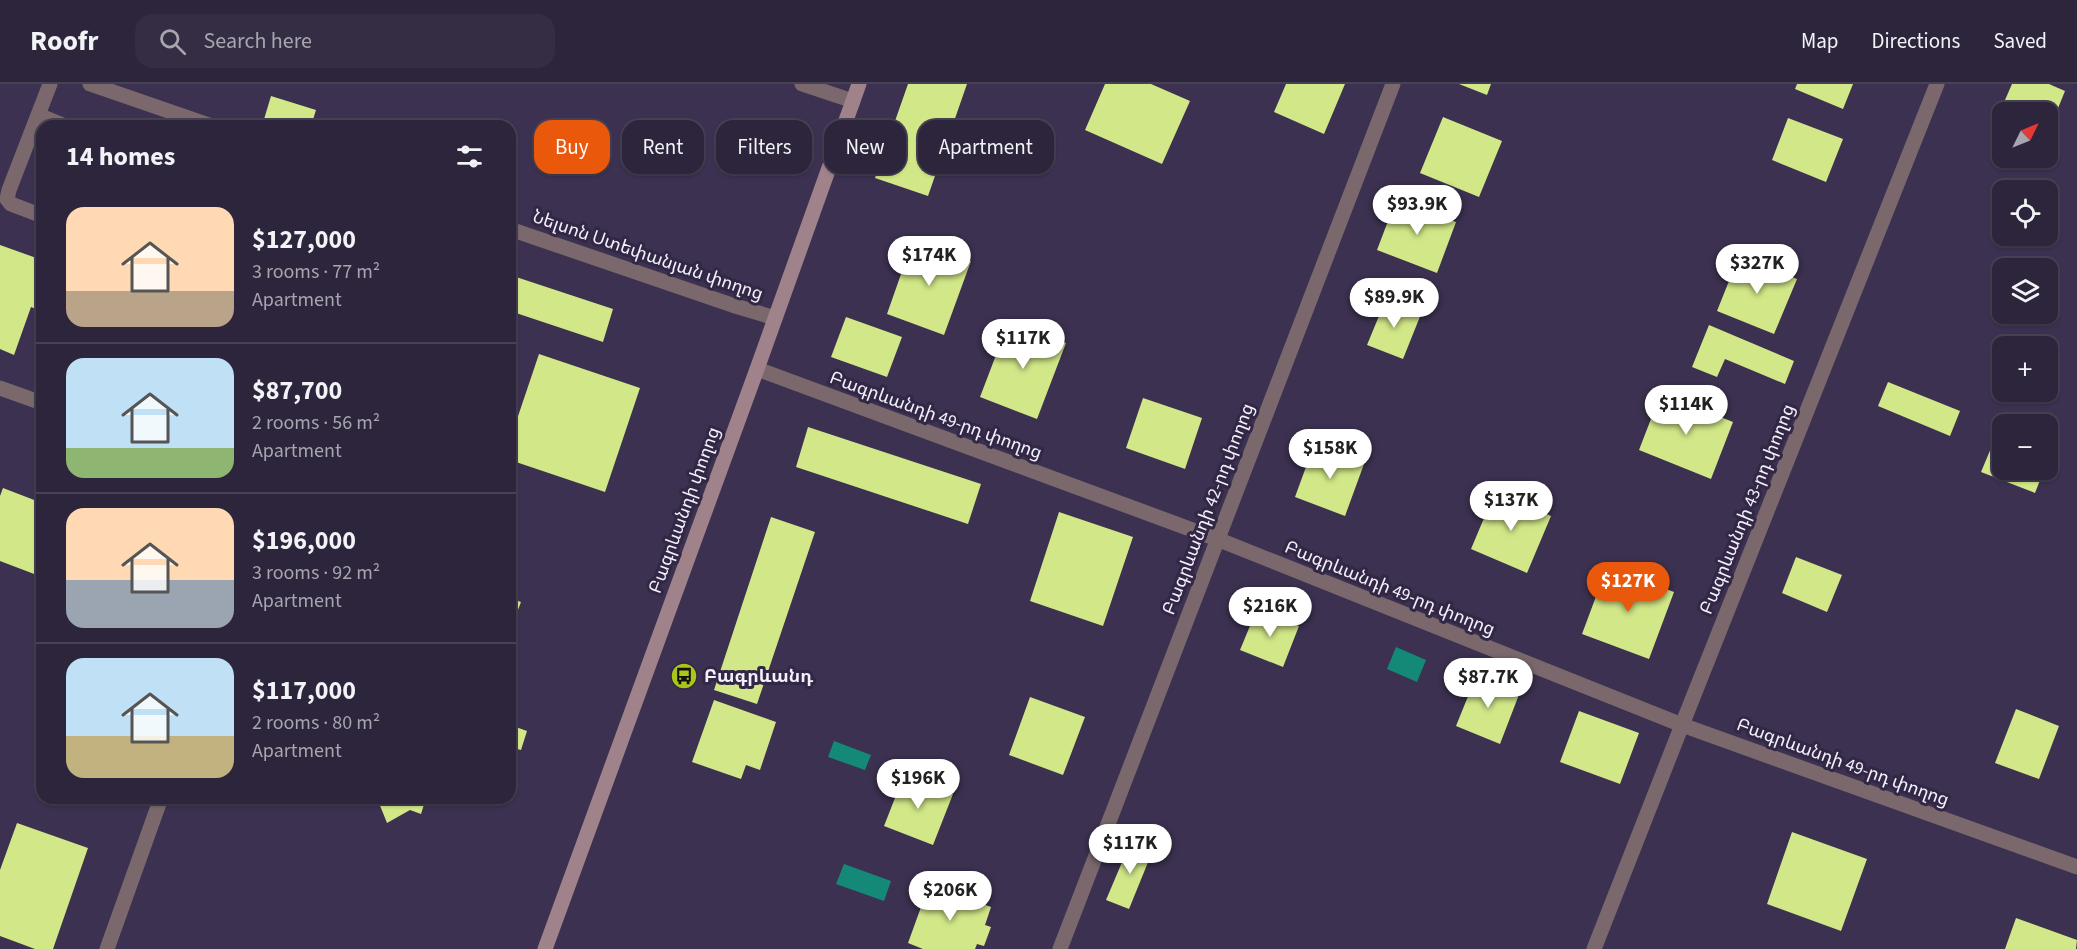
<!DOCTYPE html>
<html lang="en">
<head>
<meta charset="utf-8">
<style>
	:root { --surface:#2d253c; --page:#352d43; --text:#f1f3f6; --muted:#a7a5af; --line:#484256; --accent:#ea580c }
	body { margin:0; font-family:"Source Sans 3","Noto Sans Armenian",sans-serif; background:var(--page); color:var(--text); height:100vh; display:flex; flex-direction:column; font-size:22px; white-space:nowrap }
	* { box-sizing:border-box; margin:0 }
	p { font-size:20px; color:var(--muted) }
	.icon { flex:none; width:33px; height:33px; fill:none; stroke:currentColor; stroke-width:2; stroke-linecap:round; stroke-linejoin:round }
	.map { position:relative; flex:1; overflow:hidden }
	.drawer { position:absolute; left:36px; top:36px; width:480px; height:684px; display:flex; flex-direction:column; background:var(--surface); border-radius:18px; box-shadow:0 2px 4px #0004,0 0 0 2px var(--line) }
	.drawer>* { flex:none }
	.guide { position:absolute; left:534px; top:36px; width:570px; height:54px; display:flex; gap:12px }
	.needle { width:39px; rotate:47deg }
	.fabs { position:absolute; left:1992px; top:18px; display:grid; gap:12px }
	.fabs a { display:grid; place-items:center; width:66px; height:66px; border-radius:12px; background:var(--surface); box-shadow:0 2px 4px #0004,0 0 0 2px var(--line); font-size:30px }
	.price { position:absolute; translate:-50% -51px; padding:0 14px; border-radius:21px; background:#fff; color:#222; font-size:20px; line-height:39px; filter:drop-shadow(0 2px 3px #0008) }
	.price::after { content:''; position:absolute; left:50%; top:36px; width:18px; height:14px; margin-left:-9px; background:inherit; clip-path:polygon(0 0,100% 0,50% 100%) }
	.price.active { background:var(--accent); color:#fff }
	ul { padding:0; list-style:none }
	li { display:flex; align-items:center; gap:18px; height:150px; padding:0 30px }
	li+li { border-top:2px solid var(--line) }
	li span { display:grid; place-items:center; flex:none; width:168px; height:120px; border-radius:18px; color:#555 }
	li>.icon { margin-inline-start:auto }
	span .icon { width:72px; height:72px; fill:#fffc; stroke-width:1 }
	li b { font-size:26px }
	h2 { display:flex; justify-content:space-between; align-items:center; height:72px; padding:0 30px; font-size:26px }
	.chip { padding:0 21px; border-radius:18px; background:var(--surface); box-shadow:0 2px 4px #0004,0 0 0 2px var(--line); font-size:21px; line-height:54px }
	.chip.active { background:var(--accent); color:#fff }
	header { display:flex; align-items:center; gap:36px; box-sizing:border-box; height:84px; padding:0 30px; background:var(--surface); border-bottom:2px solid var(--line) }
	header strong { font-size:28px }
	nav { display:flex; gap:33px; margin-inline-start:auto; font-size:21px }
	.search { width:420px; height:54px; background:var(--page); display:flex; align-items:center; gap:15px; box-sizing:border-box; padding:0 21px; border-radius:18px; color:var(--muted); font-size:22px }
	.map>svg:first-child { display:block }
	.water { fill:#158978 }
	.building { fill:#d2e888 }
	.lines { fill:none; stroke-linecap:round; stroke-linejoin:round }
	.service { stroke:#7a686d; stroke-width:15 }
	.minor { stroke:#7a686d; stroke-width:15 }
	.tertiary { stroke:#7a686d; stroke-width:15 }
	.secondary { stroke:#9f828a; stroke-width:15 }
	.labels { text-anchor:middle; stroke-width:6; stroke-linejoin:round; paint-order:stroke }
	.street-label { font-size:18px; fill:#f3f0fc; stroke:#322745 }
	.poi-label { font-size:18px; font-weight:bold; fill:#f3f0fc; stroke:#322745; text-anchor:start }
</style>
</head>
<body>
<header>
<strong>Roofr</strong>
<div class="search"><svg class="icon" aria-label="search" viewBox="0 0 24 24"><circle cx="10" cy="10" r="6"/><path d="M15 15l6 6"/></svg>Search here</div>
<nav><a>Map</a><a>Directions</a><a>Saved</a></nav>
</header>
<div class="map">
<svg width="2077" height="865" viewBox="0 0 2077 865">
	<rect width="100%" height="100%" fill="#3c3150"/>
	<path class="water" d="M1396,563l30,13 -9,22 -30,-13z
		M834,657l37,14 -6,15 -37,-13z
		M844,780l47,17 -7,20 -48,-17z"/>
	<path class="building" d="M908,0h59l-39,112 -53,-18z
		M1105,0h46l39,17 -28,63 -77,-34z
		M1286,0h59l-21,50 -50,-22z
		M1459,0h32l-4,11z
		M1797,0h56l-10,25 -48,-20z
		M2012,0h37l16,7 -17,42v-21h-46v6l-4,-2z
		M271,12l45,14 -5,16h-49z
		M1443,33l59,24 -23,56 -59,-24z
		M1788,34l55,21 -17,43 -54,-22z
		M1396,116l60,22 -19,51 -60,-23z
		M913,156l58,21 -27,74 -57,-21z
		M0,161l42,15v14l-6,18 5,2 -5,15 -5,-2 -17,48 -14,-6z
		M1739,172l58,23 -23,55 -57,-23z
		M510,191l103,34 -10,33 -93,-31z
		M1386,215l35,15 -18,45 -36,-14z
		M846,233l56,20 -15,40 -56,-20z
		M1009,237l57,22 -29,76 -57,-22z
		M1709,241l85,36 -9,23 -60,-25 -8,18 -25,-10z
		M42,253v22l-7,-3z
		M539,270l101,34 -35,104 -95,-32v-20z
		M1888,298l72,29 -10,25 -72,-30z
		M1661,309l72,29 -22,57 -72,-29z
		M1143,314l59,20 -17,51 -59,-21z
		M808,343l173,57 -13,40 -172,-57z
		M1999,345l3,2v39h42l-9,23 -54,-21z
		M1314,361l50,19 -19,52 -50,-19z
		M3,404l39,15v74l-42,-16v-65z
		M1495,408l56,24 -24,57 -56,-24z
		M1059,428l74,25 -30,89 -73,-25z
		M771,433l44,15 -58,172 -43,-14z
		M1796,473l46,18 -15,37 -45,-19z
		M1607,483l67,25 -25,67 -67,-25z
		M510,514l11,4 -11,29z
		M1257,525l42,17 -16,41 -43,-17z
		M1477,590l43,18 -20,52 -44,-18z
		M1030,613l55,20 -22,58 -54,-20z
		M714,616l62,22 -16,48 -14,-5 -5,14 -49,-17z
		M2016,625l43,17 -20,53 -44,-16z
		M1579,627l60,22 -19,51 -60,-22z
		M510,641l17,6 -6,19 -11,-3z
		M904,691l49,19 -20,51 -49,-19z
		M353,714h21l-18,8z
		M377,714h49l-5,16 -11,-4 -23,13z
		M17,739l71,25 -35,101h-18l-35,-13v-66z
		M1792,748l75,27 -26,72 -74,-27z
		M1131,757l22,9 -24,59 -23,-9z
		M929,801l62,22 -6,18 6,2 -7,19 -7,-2 -2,5h-52l-15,-6z
		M2016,834l61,22 -1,9h-71z"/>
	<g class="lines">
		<path class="service" d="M802,0l51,17
			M38,31l27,11
			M42,130l-2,1 -29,-11 -4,-5 2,-9 41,-106"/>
		<path class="minor" d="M757,285l460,170 465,186 395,142
			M0,304l42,15
			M107,865l54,-151
			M1060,865l333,-865
			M1594,865l88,-224 255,-641"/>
		<path class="tertiary" d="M90,0l122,42
			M510,145l222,76 43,13"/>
		<path class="secondary" d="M545,865l212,-580 102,-285"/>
	</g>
	<defs>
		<symbol id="bus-disc" viewBox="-11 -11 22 22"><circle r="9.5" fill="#aac717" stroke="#322745"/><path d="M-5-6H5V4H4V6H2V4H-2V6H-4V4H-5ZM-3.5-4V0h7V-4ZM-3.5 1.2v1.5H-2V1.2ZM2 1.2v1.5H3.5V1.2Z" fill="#111"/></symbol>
	</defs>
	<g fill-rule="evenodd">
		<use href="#bus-disc" x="669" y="577" width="30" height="30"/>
	</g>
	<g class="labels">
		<g class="street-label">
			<text transform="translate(648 171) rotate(19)" y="6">Նելսոն Ստեփանյան փողոց</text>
			<text transform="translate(936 331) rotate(20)" y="6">Բագրևանդի 49-րդ փողոց</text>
			<text transform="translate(1208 425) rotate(-69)" y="6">Բագրևանդի 42-րդ փողոց</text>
			<text transform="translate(1747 425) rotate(-68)" y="6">Բագրևանդի 43-րդ փողոց</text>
			<text transform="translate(684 426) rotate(-70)" y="6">Բագրևանդի փողոց</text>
			<text transform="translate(1390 504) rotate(22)" y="6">Բագրևանդի 49-րդ փողոց</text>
			<text transform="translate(1843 678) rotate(20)" y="6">Բագրևանդի 49-րդ փողոց</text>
		</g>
		<g class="poi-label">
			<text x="704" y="598">Բագրևանդ</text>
		</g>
	</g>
</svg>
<div class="fabs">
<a><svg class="needle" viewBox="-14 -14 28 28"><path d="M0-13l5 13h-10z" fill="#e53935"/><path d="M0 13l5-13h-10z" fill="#a7a5af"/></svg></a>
<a><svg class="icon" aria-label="locate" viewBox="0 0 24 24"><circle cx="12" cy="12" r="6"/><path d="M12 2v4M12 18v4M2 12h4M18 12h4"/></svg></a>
<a><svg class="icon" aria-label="layers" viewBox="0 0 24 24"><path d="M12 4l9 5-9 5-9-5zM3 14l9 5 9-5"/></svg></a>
<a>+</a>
<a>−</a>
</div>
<b class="price" style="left:1417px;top:152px">$93.9K</b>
<b class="price" style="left:929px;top:203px">$174K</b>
<b class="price" style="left:1757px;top:211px">$327K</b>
<b class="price" style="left:1394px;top:245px">$89.9K</b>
<b class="price" style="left:1023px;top:286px">$117K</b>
<b class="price" style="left:1686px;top:352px">$114K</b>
<b class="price" style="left:1330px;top:396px">$158K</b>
<b class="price" style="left:1511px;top:448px">$137K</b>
<b class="price active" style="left:1628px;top:529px">$127K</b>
<b class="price" style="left:1270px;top:554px">$216K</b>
<b class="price" style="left:1488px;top:625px">$87.7K</b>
<b class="price" style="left:918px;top:726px">$196K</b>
<b class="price" style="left:1130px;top:791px">$117K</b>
<b class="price" style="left:950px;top:838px">$206K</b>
<div class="guide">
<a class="chip active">Buy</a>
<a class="chip">Rent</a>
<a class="chip">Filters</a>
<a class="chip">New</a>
<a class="chip">Apartment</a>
</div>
<section class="drawer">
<h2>14 homes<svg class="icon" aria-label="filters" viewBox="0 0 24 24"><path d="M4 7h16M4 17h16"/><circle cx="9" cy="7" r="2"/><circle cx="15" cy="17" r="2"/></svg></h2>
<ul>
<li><span style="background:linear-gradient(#ffd9b3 70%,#b9a48a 0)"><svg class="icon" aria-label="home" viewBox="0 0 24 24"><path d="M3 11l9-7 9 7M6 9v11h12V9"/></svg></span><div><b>$127,000</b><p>3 rooms · 77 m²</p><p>Apartment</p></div></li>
<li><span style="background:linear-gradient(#bfe0f5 75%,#8fb573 0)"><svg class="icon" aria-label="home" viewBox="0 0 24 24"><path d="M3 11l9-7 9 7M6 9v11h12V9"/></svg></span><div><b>$87,700</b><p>2 rooms · 56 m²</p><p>Apartment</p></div></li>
<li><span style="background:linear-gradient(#ffd9b3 60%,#9aa5b1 0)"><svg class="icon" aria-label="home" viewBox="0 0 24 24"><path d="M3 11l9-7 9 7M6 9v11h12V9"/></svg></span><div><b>$196,000</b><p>3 rooms · 92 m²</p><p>Apartment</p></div></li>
<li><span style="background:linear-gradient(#bfe0f5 65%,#c2b280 0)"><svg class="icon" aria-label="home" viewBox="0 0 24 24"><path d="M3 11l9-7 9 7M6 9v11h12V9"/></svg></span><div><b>$117,000</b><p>2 rooms · 80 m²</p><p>Apartment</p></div></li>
</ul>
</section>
</div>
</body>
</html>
